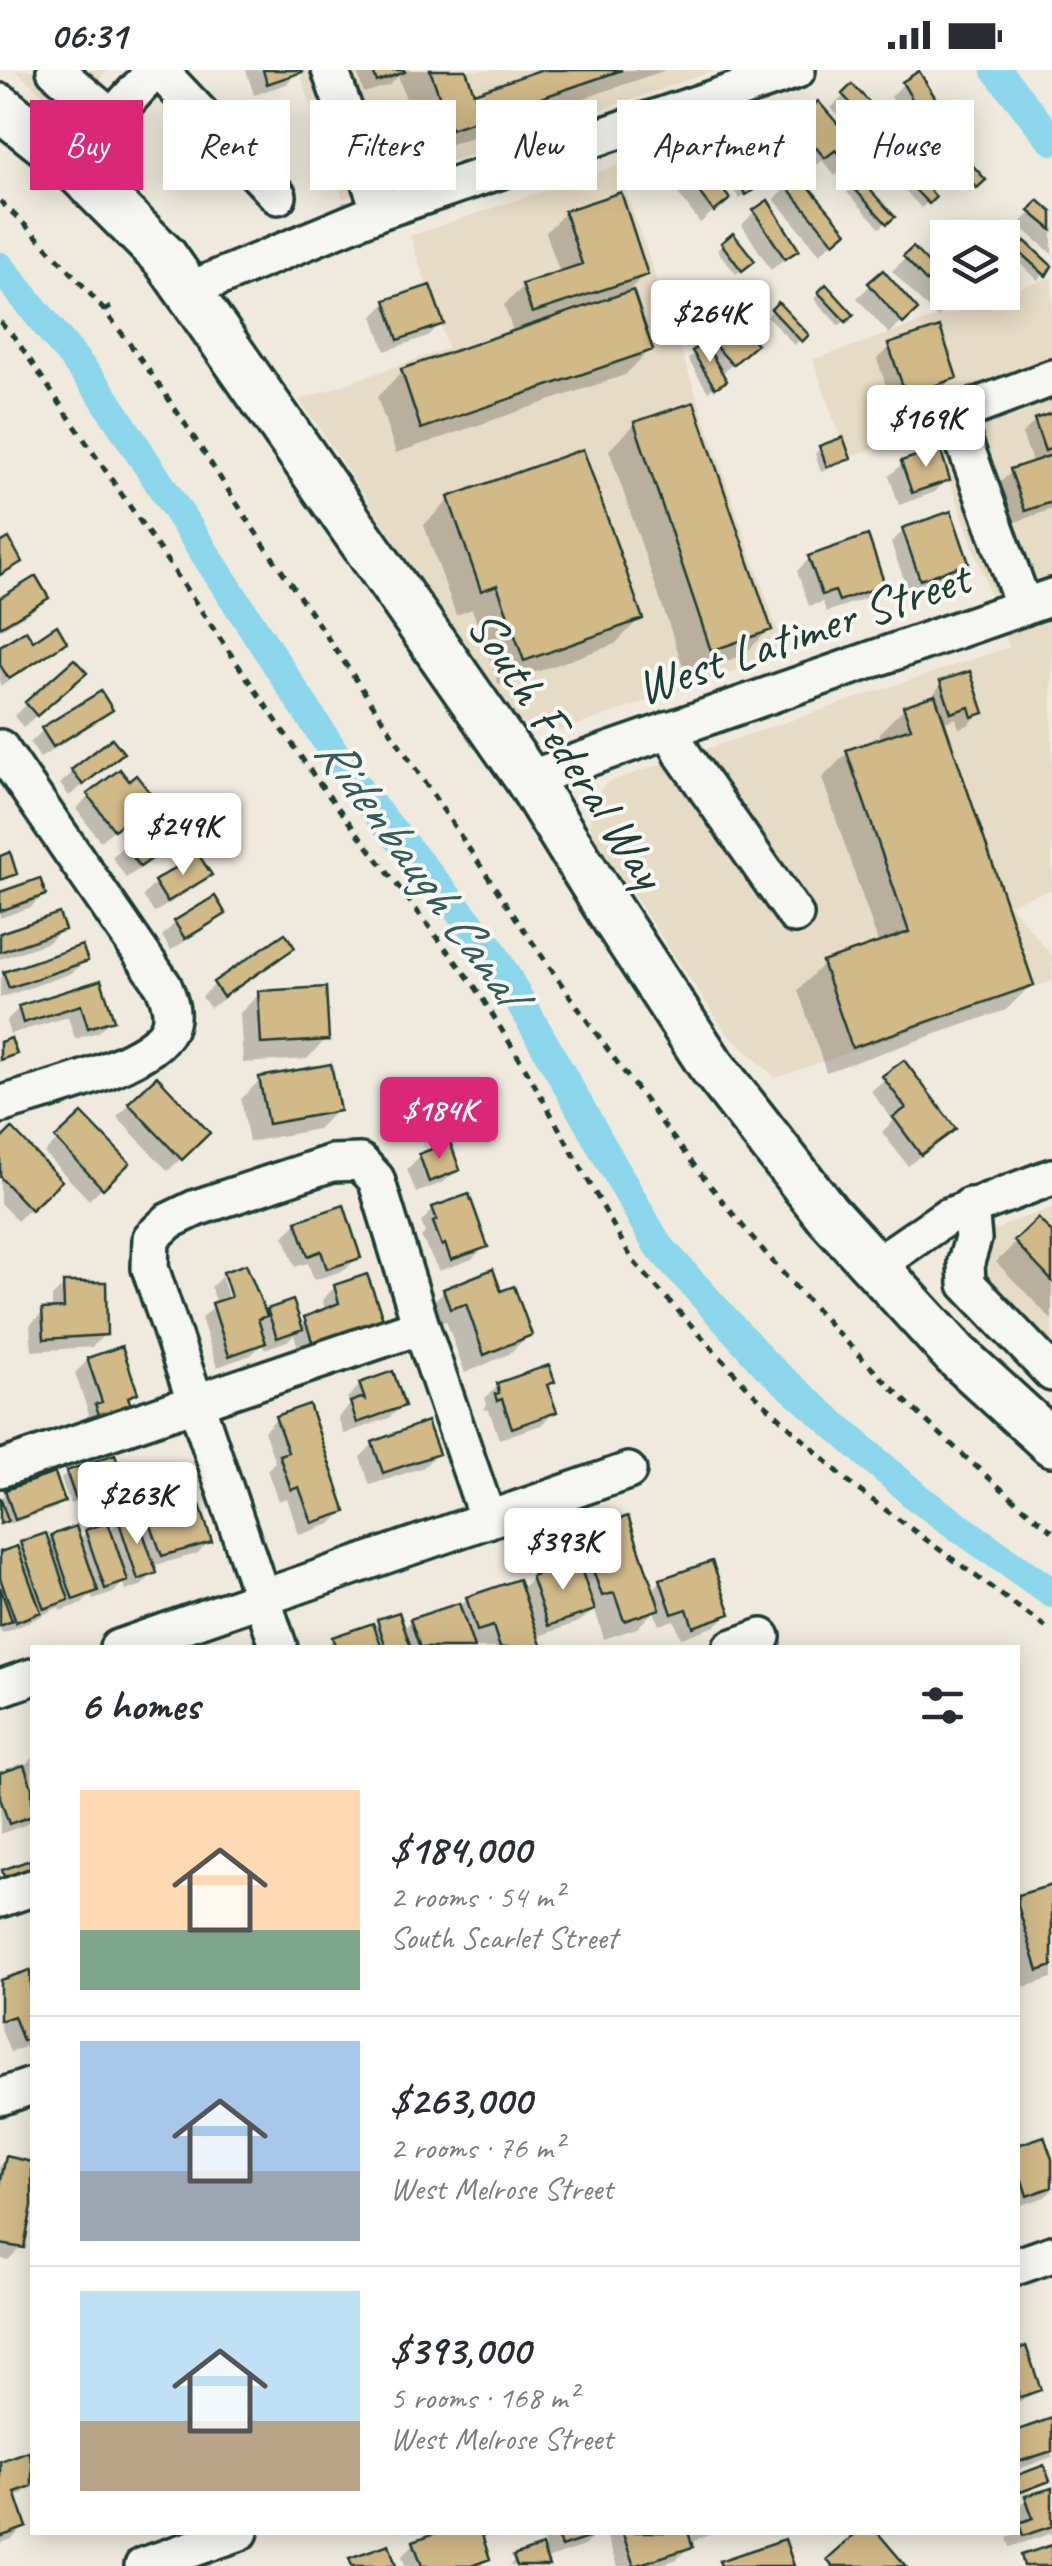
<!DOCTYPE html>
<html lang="en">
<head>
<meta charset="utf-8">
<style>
	:root { --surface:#fff; --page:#f2f2f3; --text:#2b2b33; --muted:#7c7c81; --line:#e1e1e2; --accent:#db2777 }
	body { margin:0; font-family:Caveat,sans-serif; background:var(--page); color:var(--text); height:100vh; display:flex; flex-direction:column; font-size:38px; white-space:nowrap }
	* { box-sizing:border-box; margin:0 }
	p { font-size:32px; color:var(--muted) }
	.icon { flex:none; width:55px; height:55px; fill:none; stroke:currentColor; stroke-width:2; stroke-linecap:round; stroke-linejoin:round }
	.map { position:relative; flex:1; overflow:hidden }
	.drawer { position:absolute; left:30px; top:1575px; width:990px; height:890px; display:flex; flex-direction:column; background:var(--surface); border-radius:0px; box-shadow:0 5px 25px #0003 }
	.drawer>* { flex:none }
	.top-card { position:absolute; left:30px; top:30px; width:992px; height:90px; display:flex; gap:20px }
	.fabs { position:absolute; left:930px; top:150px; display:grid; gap:20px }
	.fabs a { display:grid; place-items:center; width:90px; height:90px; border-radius:0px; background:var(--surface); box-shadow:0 5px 25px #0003; font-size:50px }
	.price { position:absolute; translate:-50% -85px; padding:0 22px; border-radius:10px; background:#fff; color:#222; font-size:32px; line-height:65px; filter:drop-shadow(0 2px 5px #0008) }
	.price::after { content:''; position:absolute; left:50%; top:60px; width:30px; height:22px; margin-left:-15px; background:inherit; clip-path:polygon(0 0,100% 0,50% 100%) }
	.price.on { background:var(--accent); color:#fff }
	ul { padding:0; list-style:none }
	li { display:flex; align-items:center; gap:30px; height:250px; padding:0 50px }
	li+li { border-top:2px solid var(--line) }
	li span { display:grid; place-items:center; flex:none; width:280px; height:200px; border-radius:0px; color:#555 }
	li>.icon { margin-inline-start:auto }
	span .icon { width:120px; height:120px; fill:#fffc; stroke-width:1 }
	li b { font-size:42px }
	h2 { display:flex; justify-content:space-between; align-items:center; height:120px; padding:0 50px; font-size:42px }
	.chip { padding:0 35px; border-radius:0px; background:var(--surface); box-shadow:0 5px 25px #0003; font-size:35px; line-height:90px }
	.chip.on { background:var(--accent); color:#fff }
	.status { display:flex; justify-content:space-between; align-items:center; height:70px; padding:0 50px; background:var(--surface); direction:ltr }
	.status svg { height:28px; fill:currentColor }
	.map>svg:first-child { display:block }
	.built { fill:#e6dbc4 }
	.shadow { fill:#0003; fill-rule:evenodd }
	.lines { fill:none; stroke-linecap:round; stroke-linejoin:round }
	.canal { stroke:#8bd6eb; stroke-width:30 }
	.building { fill:#d1b988; stroke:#1f3d34; stroke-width:2.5 }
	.minor-casing { stroke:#1f3d34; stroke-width:42 }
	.major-casing { stroke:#1f3d34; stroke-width:52 }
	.path { stroke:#1f3d34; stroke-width:5; stroke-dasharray:8 8; stroke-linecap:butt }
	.minor { stroke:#f6f6f2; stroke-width:35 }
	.major { stroke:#f6f6f2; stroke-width:45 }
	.labels { text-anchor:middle; stroke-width:8; stroke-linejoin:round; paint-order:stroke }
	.street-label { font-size:50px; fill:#1f3d34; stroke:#f6f6f2 }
	.water-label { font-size:52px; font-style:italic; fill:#355c59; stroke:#f6f6f2 }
</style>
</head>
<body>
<div class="status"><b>06:31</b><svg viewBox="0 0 49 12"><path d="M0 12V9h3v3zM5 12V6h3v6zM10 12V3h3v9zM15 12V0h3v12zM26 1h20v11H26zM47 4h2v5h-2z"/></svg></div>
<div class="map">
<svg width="1052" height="2496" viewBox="0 0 1052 2496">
	<rect width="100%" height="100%" fill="#efeadd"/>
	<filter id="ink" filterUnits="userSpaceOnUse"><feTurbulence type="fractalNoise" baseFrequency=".01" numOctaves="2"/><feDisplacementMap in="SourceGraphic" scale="20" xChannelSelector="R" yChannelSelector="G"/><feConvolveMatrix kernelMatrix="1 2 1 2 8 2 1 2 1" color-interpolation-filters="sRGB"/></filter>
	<g filter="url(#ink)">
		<path class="built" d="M15,0h93l-42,45z
			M299,0h417l-373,128z
			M617,96l169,488 -226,77 -29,-7 -12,2 -219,-326 148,-52 -38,-112z
			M1052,207v612l-43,15 43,52v25l-276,97 -50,-46 -134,-198 -2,-16 6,-22 12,-14 401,-135 -77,-216 -85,26 -34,-97z
			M1052,1138v181l-4,1 -97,-93 -7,-34 7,-10 60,-31z"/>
		<path class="shadow" d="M246,0h53v1l-13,13 -32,11z
			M356,0h107l9,26 76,-26h118l-241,83 -27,-77 -8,9 -26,8z
			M903,14l38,28 -28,22 -22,-37z
			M852,18l45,47 -21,21 -45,-48z
			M818,35l41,48 -24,23 -13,-16 -11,9 -22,-25 11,-11 -5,-6z
			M752,65l40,25 -12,13 -20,11 -21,-36z
			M943,67l40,42 -13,13 -40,-43z
			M717,83l32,39 -9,7 -29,-40z
			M672,86l55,43 -27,24 -40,-54z
			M904,96l29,31 -12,11 -28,-31z
			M858,111l33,36 -11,11 -33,-36z
			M787,117l56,45 -23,22 -46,-55z
			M1039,134l13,11v39l-33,-29z
			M754,142l42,37 -25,21 -29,-45z
			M565,143l80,61 -22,22 28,53 -26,26 -229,78 -19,-56 25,-25 112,-38 -10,-29 20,-19 36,-12 -14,-42z
			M723,174l23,22 -10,8 -19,-24z
			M1025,175l25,23 -12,12 -25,-23z
			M913,181l35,41 10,6 -21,20 -45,-47z
			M883,203l32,37 -26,24 -32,-36z
			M826,218l25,27 -12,11 -25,-27z
			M386,233l55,20 -13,13 -43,15 -12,-35z
			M778,236l27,29 -11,10 -27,-29z
			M709,269l32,17 -20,19 3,5 -16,12 -20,-33z
			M890,276l64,31 -13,13 -48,16 -16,-47z
			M1052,345v94l-40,14 -13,-39 13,-13 21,-7 -11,-30 13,-13z
			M635,354l134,206 -26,25 -57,20 -77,-225z
			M820,378l28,10 -6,6 -21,8 -6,-18z
			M902,394l45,15 -12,13 -36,13 -10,-29z
			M450,429l190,119 -25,26 -116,41 -27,-76 -16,6 -32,-90z
			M904,460l63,33 -13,13 -46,15 -17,-48z
			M810,488l72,26 -13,13 -43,15 -3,-10 -14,4 -12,-35z
			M46,528l-13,12 -33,20v-29z
			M64,571l-13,13 -51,32v-37z
			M74,592l-3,24 -48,41 -9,-11z
			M941,614l40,28 -13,13 -9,3 -3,-10 -14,5 90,261 -26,26 -180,62 -28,-82 25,-26 56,-19 -57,-167 25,-25 35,-12 -3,-8 25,-25 26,-9z
			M110,640l-13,12 -57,36 -10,-15 13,-13z
			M108,696l-39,30 -9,-12 13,-12z
			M129,714l23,15 -52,42 -24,-32 13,-13z
			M187,762l-12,13 -49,33 -14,-21 12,-12 22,1z
			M208,805l-12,12 -42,26 -11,-17 12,-13z
			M0,825h43l-12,12 -31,11z
			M214,829l9,15 -13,12 -39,24 -9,-14 13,-13z
			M62,859l-13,13 -49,17v-23z
			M292,878l-13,13 -69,47 -8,-11 13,-13z
			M85,890l-13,13 -72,25v-19l4,-5z
			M100,913l11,36 -13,13 -23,7 -7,-22 -58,17 -4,-13 13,-13z
			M259,924l67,45 -19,20 -64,4 -3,-50z
			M904,993l49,66 -45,37 -26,-34 11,-11 -22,-30z
			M156,1009l51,54 -39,38 -51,-54z
			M260,1010l77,30 -19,19 -69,13 -8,-43z
			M82,1046l45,47 -38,37 -45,-47z
			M0,1073l59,38 -42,40 -17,-18z
			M420,1086l37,14 -13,12 -28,11 -9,-24z
			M434,1139l51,38 -13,12 -33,12 -18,-34 4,-4 -4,-11z
			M1038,1151l14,15v84l-56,-58z
			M297,1154l61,33 -13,13 -31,10 -6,-17 -13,4 -11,-31z
			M224,1204l40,41 4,-4 31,15 27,-15 -4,-11 13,-13 46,34 -81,34 -6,-20 -7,6 -23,8 -2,-5 -11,11 -34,12 -16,-49 16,-13 -6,-18zM222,1208h5l10,31 -5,1z
			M64,1215l41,49 -13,13 -60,4 -2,-26 13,-13 9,-1v-14z
			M444,1221l85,44 -20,19 -44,19 -19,-52 -15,6 -6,-17z
			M88,1290l47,32 -46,41 -5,-14 5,-5 -14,-41z
			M552,1312l-6,6 8,24 -13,13 -42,14 -10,-29 -6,-1 4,-4 -2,-7 13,-12z
			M360,1315l42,21 -13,12 -45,16 -6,-17 12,-12 -3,-7z
			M277,1348l67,93 -13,13 -32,11 -12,-37 -9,3 -11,-31 8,-8 -11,-31z
			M373,1374l63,10 -12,13 -54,18 -10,-28z
			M67,1403l55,10 -5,5 -47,16 -9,-25z
			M7,1422l55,10 -6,6 -46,16 -2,-6 -8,8v-27z
			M119,1451l22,14 10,-10 58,16 -12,13 -45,12 2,7 -13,13 -16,5 -2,-8 -10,10 -20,7 -2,-5 -9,9 -22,7 -1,-4 -34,17 -22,9 -3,-3v-75l22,-11 24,-2 6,-5 26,4 8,-9h23z
			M582,1465l69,56 10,-10 67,33 -13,12 -34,12 -7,-18 -15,5 -5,-14 -17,17 -33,11 -9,-29 -16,12 -43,15 3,11h-214l8,-9 39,-11 7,-6 24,8 8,-9 47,-13 9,-9 53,-9 12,-12 34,-12 -4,-12z
			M32,1688v60l-7,7 -25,9v-58l21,-7z
			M1052,1817v91l-34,11v-91z
			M28,1903l4,13v59l-22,7 -10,-25v-44z
			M1043,2069l9,28v23l-7,7 -27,9v-58z
			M7,2089l25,6v29l-11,53 -13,13 -8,-2v-92z
			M1024,2279l14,40 -20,15v-53z
			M1052,2350v37l-34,12v-37z
			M26,2384l6,19v13l-17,13 10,27 -13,13 -12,4v-80z
			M1043,2398l4,13 -6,5 -23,9v-17z
			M1052,2420v43l-42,14 -3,-9 11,-6 1,-6 -1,-18 9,-9z
			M540,2462h56v2l-12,12 -40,14 2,6h-36l5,-8 30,-10z
			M605,2462h109l-25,10 1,4 -13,13 -19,7h-41z
			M415,2473l72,16 -7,7h-75l-3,-10z"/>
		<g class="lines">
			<path class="canal" d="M996,0l56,70
				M0,197l99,123 260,401 131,157 167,296 109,121 153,134 133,94"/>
		</g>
		<path class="building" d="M263,0h38l1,2 -35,12z
			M372,0h32l1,2 -28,10z
			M430,0h36l8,23 66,-23h82l-171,59z
			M919,1l25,41 -18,11 -24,-41z
			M852,14l48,51 -10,10 -48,-51z
			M818,31l45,52 -14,12 -13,-15 -11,8 -25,-29 12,-9 -6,-8z
			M772,51l24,39 -22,13 -24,-40z
			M943,63l43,47 -9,8 -43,-46z
			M687,72l43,57 -16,13 -43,-57z
			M727,74l31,43 -12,8 -31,-44z
			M904,92l32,35 -7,7 -33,-34z
			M798,104l49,58 -13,11 -49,-58z
			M859,108l36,39 -8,7 -36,-39z
			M621,122l27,83 -116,38 -10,-29 60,-20 -18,-53z
			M768,130l31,50 -14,9 -32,-49z
			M1038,130l14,12v18l-23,-19z
			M733,163l22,28 -13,10 -21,-28z
			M1025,171l27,25 -6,10 -29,-26z
			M913,177l35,37v8h8l5,6 -10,10 -48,-52z
			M883,200l35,40 -15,14 -35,-41z
			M826,214l28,31 -8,7 -28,-30z
			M430,215l14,39 -46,16 -13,-40z
			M633,220l20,60 -232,79 -20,-60z
			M778,232l31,33 -7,7 -31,-33z
			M731,246l26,28 -24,21 -26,-28z
			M940,257l17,51 -51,17 -18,-51z
			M705,273l22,38 -12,7 -23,-37z
			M694,332l78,228 -61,21 -77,-229z
			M1052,343v35l-7,3 -11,-32z
			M843,367l8,22 -24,8 -8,-21z
			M940,378l10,32 -38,13 -11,-32z
			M583,379l60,170 -119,42 -27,-76 -16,6 -33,-94z
			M1052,385v47l-27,9 -15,-42z
			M951,441l18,52 -49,17 -18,-52z
			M868,465l17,50 -46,16 -4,-10 -13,4 -14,-39z
			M9,468l13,24 -22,13v-32z
			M36,506l13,22 -49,29v-29z
			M57,555l10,17 -58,37 -9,-14v-19l26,-16 7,11z
			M74,589l13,14 -50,43 -12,-14z
			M970,601l14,42 -12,4 -3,-10 -18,6 -11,-32z
			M101,621l12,19 -60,37 -12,-19z
			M935,625l99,290 -182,63 -30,-86 87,-30 -63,-182 65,-22 -8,-22z
			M112,668l12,15 -41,32 -12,-15z
			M120,699l9,12 7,-6 19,24 -41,31 -27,-36z
			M181,748l9,14 -50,35 -17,-24 16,-11 8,10z
			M10,782l7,22 -17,6v-24z
			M198,784l14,21 -45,27 -13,-21z
			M40,808l6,17 -46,16v-19z
			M215,826l11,18 -41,25 -11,-18z
			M59,843l6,17 -65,22v-19z
			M285,863l10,15 -72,49 -10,-15z
			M82,875l6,16 -79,27 -6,-16z
			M101,910l13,40 -26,8 -7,-23 -58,18 -5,-17z
			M326,917l3,53 -68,4 -3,-53z
			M11,968l6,16 -17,6v-18z
			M904,990l52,69 -35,26 -28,-38 13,-9 -24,-32z
			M331,994l9,47 -72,13 -9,-47z
			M157,1006l53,57 -28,27 -54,-57z
			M82,1043l48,50 -27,26 -48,-51z
			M12,1058l50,53 -31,29 -31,-33v-37z
			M450,1072l10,28 -31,12 -10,-28z
			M469,1124l19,53 -37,13 -6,-16 -3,2 -9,-24 4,-2 -5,-13z
			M344,1135l17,53 -34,11 -6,-18 -13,5 -12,-35z
			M1038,1148l14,15v48l-38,-40z
			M246,1194l21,52 -9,3 8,24 -37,13 -17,-53 19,-6 -8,-25z
			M493,1199l8,22 13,-5 18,49 -48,20 -18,-51 -16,5 -7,-20z
			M367,1204l17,47 -71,23 -9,-27 35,-14 -5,-18z
			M63,1212h43l1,53 -63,4 -2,-30 22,-1z
			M293,1230l10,29 -26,9 -10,-29z
			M122,1276l16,47 -10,4 5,14 -31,11 -7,-18 7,-2 -15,-44z
			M549,1295l6,17 -8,3 10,27 -45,16 -10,-29 -5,2 -2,-7 4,-1 -2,-10z
			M393,1301l12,35 -48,17 -7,-21 11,-4 4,2 -6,-17z
			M309,1334l37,108 -34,11 -13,-36 -8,3 -12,-35 9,-3 -13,-36z
			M427,1351l12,33 -56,19 -11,-31z
			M115,1384l10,29 -49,17 -10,-29z
			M55,1403l10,29 -50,18 -10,-30z
			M0,1427l8,24 -8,3z
			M200,1435l12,37 -50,14 -12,-33z
			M136,1443l21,60 -19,7 -20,-61z
			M628,1446l32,93 -36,12 -10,-28 -12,3 -22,-63z
			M108,1452l20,59 -23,8 -20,-59z
			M76,1456l22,65 -25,9 -22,-65z
			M46,1463l23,67 -25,9 -24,-67z
			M17,1476l24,66 -25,10 -16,-44v-26z
			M578,1490l17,50 -47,16 -17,-50z
			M712,1491l19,53 -38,13 -6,-18 -15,5 -12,-35z
			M519,1509l23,69h-42l-7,-22 -16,5 -11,-34z
			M0,1517l12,34 -12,5z
			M459,1533l15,45h-54l-10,-29z
			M399,1542l12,36h-25l-9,-29z
			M373,1553l9,25h-46l-4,-11z
			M24,1695l8,23v28l-23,8 -9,-26v-25z
			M30,1790l2,26 -23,7 -7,-23z
			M1052,1815v81l-14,5 -20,-65v-11z
			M30,1900l2,68 -9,3 -9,-25 -14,5v-41z
			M1044,2066l8,23v28l-25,9 -9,-28v-23z
			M6,2086l26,6v44l-8,42 -24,-4v-59z
			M1026,2276l15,44 -23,8v-49z
			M1052,2348v33l-34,11v-32z
			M28,2381l4,14v21l-17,6 12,35 -27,10v-76z
			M1044,2395l6,16 -32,12v-18z
			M1052,2418v38l-29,10 -4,-13 14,-5 -8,-22z
			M438,2462h43l9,27 -19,7h-49l-9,-25z
			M556,2462h43v2l-38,13z
			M622,2462h66l5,15 -59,19z
			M857,2462h20l29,34h-73l-6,-7z
			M785,2469l9,27h-73l-2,-5z
			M389,2474l7,22h-44l-3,-8z
			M1052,2475v21h-28l-3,-11z
			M542,2476l7,20h-32l-4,-10z"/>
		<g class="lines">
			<defs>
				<path id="minor" d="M55,0l57,48
					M159,0l119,126
					M330,0l50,141
					M70,93l85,-93
					M189,220l191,-79 417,-141
					M1024,537l-70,-192 98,-37
					M670,659l13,26 112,160
					M0,678l163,237c6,14 12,29 5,44 -19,38 -127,62 -168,76
					M528,709l524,-182
					M970,1136l3,33 -7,23 1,22 85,89
					M875,1196l71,-49 106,-40
					M0,1399l421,-143
					M118,1578l510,-177
					M279,1578l-129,-380 1,-30 18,-17 27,-13 136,-45 28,-1 16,17 45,147 67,194
					M731,1578l31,-11
					M0,1618l32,-11
					M0,1829l32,-11
					M0,2027l32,-11
					M1018,2196l34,-12
					M143,2496l97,-34"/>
				<path id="major" d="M0,37l70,56 95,95 363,521 78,126 104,159 117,150 128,140 97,89"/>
			</defs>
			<use href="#minor" class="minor-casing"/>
			<use href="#major" class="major-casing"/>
			<path class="path" d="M0,131c36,34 75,73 106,112 66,83 118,175 178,261 151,218 290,446 458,651 90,109 200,217 310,306
				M104,241l12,-7
				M0,252l15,16 301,441 160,209 51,83 106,190 117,129 103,96 199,146"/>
			<use href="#minor" class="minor"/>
			<use href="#major" class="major"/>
		</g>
	</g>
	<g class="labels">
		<g class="street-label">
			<text transform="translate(802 561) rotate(-19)" y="18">West Latimer Street</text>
			<text transform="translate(568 678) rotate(57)" y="18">South Federal Way</text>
		</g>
		<g class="water-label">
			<text transform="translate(421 798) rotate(54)" y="18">Ridenbaugh Canal</text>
		</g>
	</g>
</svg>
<div class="fabs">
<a><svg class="icon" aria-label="layers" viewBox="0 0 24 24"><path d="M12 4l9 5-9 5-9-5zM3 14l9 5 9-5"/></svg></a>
</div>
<b class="price" style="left:710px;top:295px">$264K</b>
<b class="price" style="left:926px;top:400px">$169K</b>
<b class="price" style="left:183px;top:808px">$249K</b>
<b class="price on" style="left:439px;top:1092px">$184K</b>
<b class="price" style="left:137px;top:1477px">$263K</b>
<b class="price" style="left:563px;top:1523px">$393K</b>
<div class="top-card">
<a class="chip on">Buy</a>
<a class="chip">Rent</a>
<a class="chip">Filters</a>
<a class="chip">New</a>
<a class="chip">Apartment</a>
<a class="chip">House</a>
</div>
<section class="drawer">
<h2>6 homes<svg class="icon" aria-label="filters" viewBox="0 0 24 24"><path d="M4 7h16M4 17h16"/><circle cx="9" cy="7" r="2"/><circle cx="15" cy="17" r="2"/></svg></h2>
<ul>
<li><span style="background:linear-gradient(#ffd9b3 70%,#7fa58c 0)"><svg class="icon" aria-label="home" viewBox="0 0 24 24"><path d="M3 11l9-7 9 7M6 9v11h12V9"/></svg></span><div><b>$184,000</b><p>2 rooms · 54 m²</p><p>South Scarlet Street</p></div></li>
<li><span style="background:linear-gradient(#a9c7e8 65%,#9aa5b1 0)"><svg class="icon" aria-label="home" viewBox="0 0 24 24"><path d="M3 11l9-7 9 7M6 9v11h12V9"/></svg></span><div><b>$263,000</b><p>2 rooms · 76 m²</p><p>West Melrose Street</p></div></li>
<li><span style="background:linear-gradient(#bfe0f5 65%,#b9a48a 0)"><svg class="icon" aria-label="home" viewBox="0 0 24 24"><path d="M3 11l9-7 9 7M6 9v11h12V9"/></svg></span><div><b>$393,000</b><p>5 rooms · 168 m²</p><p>West Melrose Street</p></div></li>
</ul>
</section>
</div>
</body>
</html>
